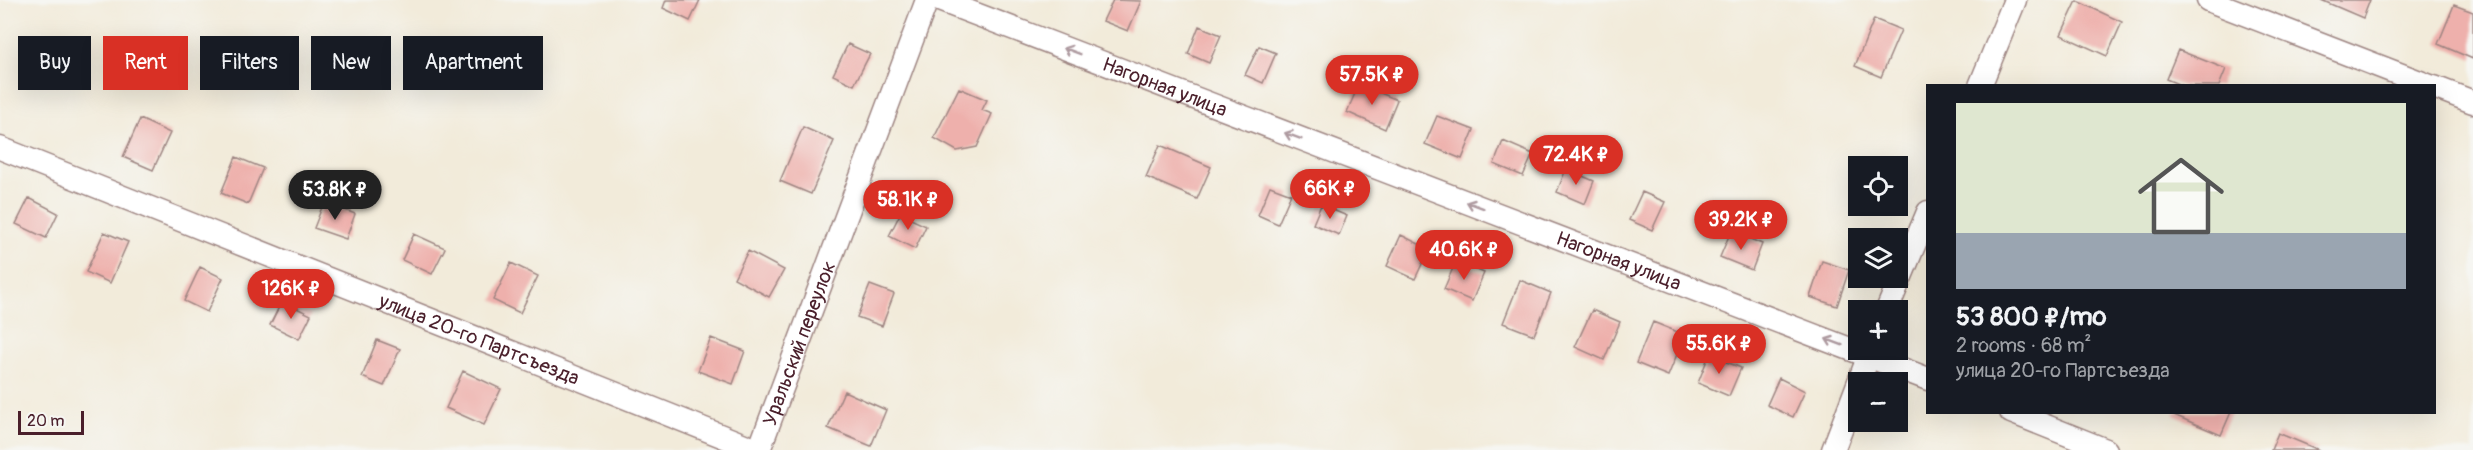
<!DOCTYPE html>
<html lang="en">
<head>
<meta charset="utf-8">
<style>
	:root { --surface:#171b24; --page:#242831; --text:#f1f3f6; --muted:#9ea1a6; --accent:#d93025 }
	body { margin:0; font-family:Pangolin,sans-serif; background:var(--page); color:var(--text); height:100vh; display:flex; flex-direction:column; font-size:22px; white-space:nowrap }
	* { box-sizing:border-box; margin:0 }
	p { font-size:20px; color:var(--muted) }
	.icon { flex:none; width:33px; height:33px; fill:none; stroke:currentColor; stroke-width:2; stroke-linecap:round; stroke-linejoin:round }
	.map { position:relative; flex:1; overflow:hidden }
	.side { position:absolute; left:1926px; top:84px; width:510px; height:330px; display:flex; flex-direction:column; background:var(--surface); border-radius:0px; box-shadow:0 6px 24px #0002 }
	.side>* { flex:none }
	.guide { position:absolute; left:18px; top:36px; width:570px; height:54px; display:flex; gap:12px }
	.buttons { position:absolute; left:1848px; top:156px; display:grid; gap:12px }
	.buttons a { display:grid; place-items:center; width:60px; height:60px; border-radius:0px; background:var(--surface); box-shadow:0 6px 24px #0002; font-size:30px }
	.scale { position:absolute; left:18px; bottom:15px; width:66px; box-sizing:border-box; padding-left:6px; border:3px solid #4a1f2b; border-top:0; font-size:16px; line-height:21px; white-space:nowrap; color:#4a1f2b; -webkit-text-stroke:4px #f6f6f2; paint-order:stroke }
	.price { position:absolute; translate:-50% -51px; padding:0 14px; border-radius:21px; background:var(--accent); color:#fff; font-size:20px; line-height:39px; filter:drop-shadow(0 2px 3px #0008) }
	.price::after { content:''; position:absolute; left:50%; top:36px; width:18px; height:14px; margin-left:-9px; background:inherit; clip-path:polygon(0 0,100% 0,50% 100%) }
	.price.active { background:#222; color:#fff }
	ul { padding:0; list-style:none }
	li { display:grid; align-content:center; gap:12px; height:318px; padding:0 30px }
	li span { display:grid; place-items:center; height:186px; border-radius:0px; color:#555 }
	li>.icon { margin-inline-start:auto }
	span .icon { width:108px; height:108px; fill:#fffc; stroke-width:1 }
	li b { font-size:26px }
	.chip { padding:0 21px; border-radius:0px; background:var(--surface); box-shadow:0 6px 24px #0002; font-size:21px; line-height:54px }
	.chip.active { background:var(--accent); color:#fff }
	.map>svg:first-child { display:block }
	.building { fill:#eeb0ac }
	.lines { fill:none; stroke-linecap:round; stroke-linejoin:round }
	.street-casing { stroke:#9e8582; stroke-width:25 }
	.street { stroke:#fff; stroke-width:22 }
	.oneway { stroke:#ae9aa0 }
	.labels { text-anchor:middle; stroke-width:4.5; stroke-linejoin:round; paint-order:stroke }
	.street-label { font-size:20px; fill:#4a1f2b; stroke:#f6f6f2 }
</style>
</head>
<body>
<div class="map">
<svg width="2473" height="450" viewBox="0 0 2473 450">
	<rect width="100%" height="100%" fill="#f6f6f2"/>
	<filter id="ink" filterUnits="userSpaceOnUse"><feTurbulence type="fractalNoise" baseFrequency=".0167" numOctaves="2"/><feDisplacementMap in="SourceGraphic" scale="12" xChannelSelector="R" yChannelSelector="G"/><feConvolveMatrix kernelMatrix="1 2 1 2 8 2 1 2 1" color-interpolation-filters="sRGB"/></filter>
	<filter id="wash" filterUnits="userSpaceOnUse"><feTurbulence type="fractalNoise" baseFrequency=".008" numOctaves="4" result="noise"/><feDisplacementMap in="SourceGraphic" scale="24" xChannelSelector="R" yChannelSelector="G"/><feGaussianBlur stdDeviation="1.35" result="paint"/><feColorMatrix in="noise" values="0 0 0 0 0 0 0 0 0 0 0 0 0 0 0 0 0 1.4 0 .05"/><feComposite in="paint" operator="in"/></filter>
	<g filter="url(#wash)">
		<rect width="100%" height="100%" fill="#f2ebda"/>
		<g id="blocks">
			<path class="building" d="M666,0h34l-10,21 -27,-13z
				M1113,0l28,1 -13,30 -25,-10z
				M2321,0h49l-7,18z
				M2077,1l45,21 -15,34 -46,-21z
				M2454,5l19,7v47l-35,-15z
				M1874,19l27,11 -20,47 -26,-11z
				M1199,26l22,9 -12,28 -21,-9z
				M848,44l22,10 -16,31 -21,-10z
				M1259,46l17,7 -13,30 -18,-8z
				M2178,50l48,19 -7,17h-36l-17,-7z
				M1359,84l38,16 -12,29 -38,-17z
				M959,88l28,12 -5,10 10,4 -15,33 -20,4 -23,-13z
				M1437,116l37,14 -12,29 -37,-15z
				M140,119l30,14 -17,37 -30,-13z
				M803,127l31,14 -23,53 -31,-13z
				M1503,141l30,13 -10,22 -29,-12z
				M1160,145l51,22 -14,32 -51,-22z
				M236,157l27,11 -15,36 -27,-11z
				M1566,169l28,12 -9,23 -28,-12z
				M1270,186l21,8 -13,30 -20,-9z
				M1642,192l23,10 -13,28 -23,-10z
				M29,198l29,15 -12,25 -30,-14z
				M324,202l31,12 -9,25 -32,-11z
				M1321,205l26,11 -8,19 -26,-11z
				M900,214l26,12 -11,23 -26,-13z
				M1731,231l31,13 -10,26 -32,-13z
				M104,232l24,10 -18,41 -24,-11z
				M414,234l31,14 -13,26 -30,-14z
				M1401,235l28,14 -14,30 -28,-13z
				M748,251l36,19 -15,27 -35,-19z
				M1456,261l28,12 -12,28 -28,-12z
				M1822,261l27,9 -12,36 -27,-9z
				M511,263l27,13 -18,37 -27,-13z
				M200,267l23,11 -16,34 -23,-11z
				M1520,280l31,13 -17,42 -31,-12z
				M870,285l24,9 -12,32 -25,-9z
				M282,301l29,14 -12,24 -29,-14z
				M1592,310l28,12 -16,38 -29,-13z
				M1653,322l32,13 -17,41 -32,-13z
				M711,338l34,13 -12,33 -35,-13z
				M377,340l23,9 -16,37 -22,-9z
				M1709,355l32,13 -12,28 -31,-13z
				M463,371l38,18 -17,36 -38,-17z
				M1779,378l26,13 -12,26 -26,-12z
				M844,391l42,19 -15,36 -43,-18z
				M2175,412h56l-10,23 -47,-20z
				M2278,433l41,17h-48z"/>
		</g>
	</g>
	<g filter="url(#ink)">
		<use href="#blocks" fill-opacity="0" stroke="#9e8582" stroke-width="1.5"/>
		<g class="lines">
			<defs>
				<g id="street">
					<path id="s1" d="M939,0l989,379"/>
					<path d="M2208,0l222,86"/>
					<path d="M1980,86l35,-86"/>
					<path d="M2434,87l39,15"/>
					<path id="s2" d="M0,148l757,302"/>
					<path d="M1887,310l41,-98"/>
					<path d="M2011,412l95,38"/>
					<path id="s3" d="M759,450l168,-450"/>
					<path d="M1833,450l38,-100"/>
				</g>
			</defs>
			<use href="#street" class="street-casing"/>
			<use href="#street" class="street"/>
		</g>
		<defs><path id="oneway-shaft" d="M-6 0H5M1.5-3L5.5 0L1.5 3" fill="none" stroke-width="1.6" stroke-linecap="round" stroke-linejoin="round" transform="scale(1.5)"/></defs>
		<g class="oneway">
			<use href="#oneway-shaft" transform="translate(1072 51) rotate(-159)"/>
			<use href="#oneway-shaft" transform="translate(1293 136) rotate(-159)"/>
			<use href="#oneway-shaft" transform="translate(1475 205) rotate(-159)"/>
			<use href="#oneway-shaft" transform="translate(1834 342) rotate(-159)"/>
		</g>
	</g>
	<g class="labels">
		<g class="street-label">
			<text dy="7" stroke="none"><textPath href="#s1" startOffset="242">Нагорная улица</textPath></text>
			<text dy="7" stroke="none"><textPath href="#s1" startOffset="728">Нагорная улица</textPath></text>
			<text dy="7" stroke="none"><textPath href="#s2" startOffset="516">улица 20-го Партсъезда</textPath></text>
			<text dy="7" stroke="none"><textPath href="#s3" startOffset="114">Уральский переулок</textPath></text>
		</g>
	</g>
</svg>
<div class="buttons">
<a><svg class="icon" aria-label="locate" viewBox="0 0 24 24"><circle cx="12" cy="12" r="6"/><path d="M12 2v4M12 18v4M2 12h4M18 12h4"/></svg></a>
<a><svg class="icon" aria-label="layers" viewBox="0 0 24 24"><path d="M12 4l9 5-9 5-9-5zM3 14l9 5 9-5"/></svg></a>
<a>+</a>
<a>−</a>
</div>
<div class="scale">20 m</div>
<b class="price" style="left:1372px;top:106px">57.5K ₽</b>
<b class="price" style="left:1576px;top:186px">72.4K ₽</b>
<b class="price" style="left:1330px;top:220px">66K ₽</b>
<b class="price active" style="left:335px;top:221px">53.8K ₽</b>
<b class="price" style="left:908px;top:231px">58.1K ₽</b>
<b class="price" style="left:1741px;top:251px">39.2K ₽</b>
<b class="price" style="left:1464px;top:281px">40.6K ₽</b>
<b class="price" style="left:291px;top:320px">126K ₽</b>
<b class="price" style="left:1719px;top:375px">55.6K ₽</b>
<div class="guide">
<a class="chip">Buy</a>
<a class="chip active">Rent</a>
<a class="chip">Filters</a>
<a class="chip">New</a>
<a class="chip">Apartment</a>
</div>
<section class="side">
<ul>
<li><span style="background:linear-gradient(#dfe7d0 70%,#9aa5b1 0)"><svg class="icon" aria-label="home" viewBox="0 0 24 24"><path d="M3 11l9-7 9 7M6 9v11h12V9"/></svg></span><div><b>53 800 ₽/mo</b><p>2 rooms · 68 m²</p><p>улица 20-го Партсъезда</p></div></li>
</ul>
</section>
</div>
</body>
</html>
